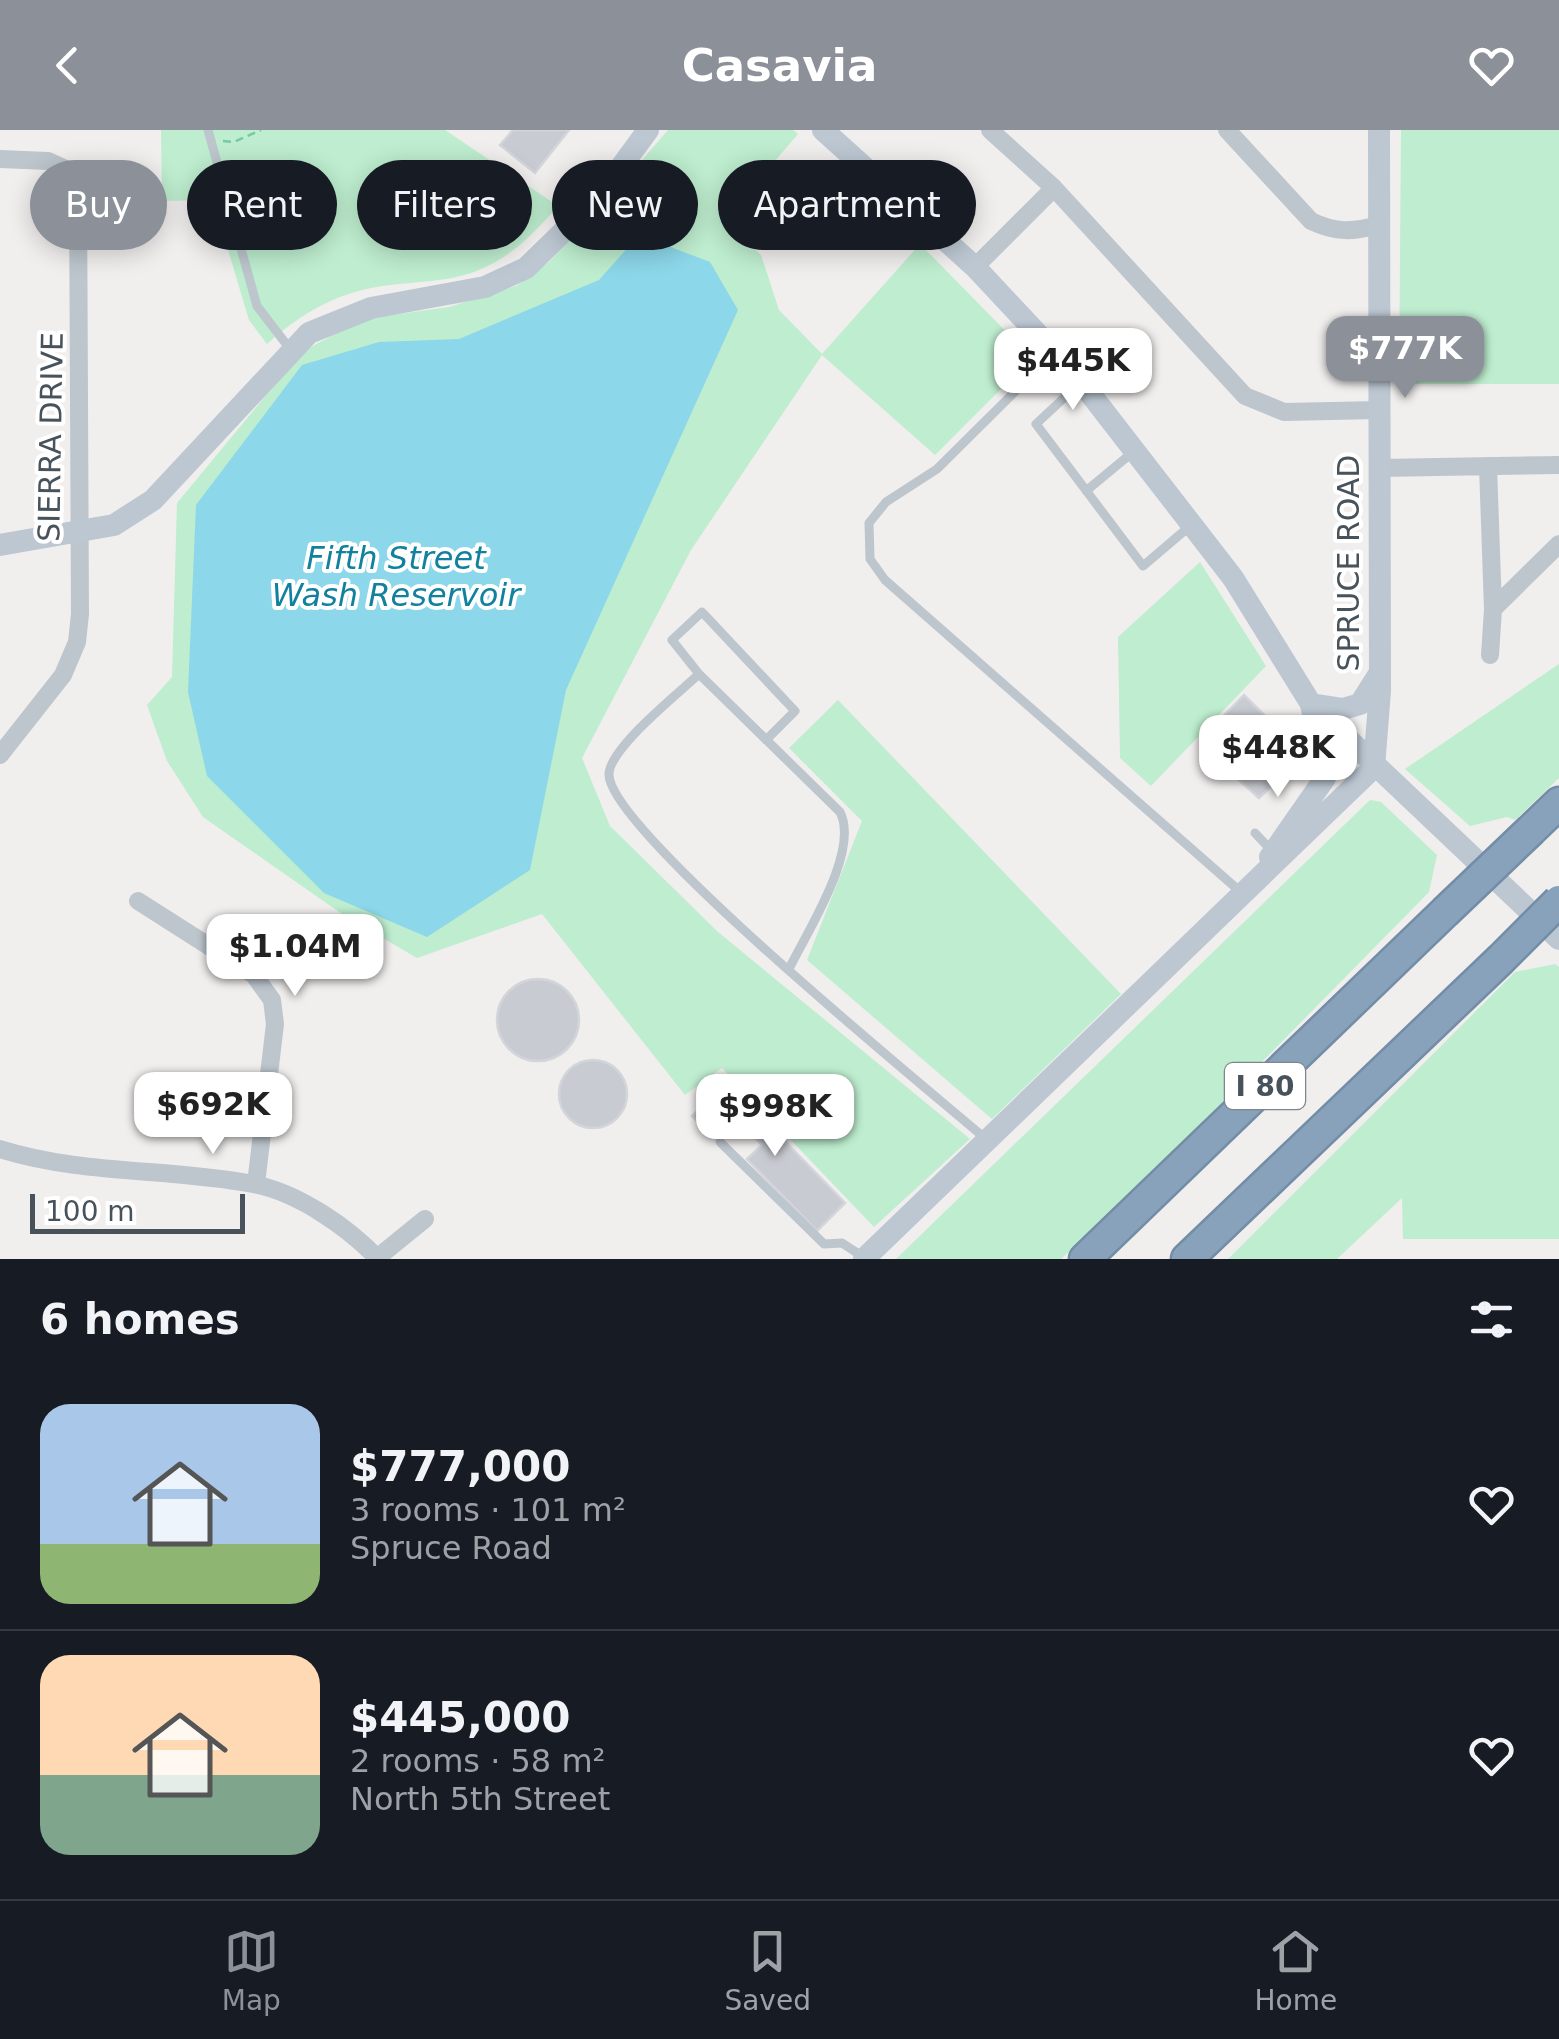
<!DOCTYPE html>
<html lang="en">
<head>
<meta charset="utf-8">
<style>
	:root { --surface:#171b24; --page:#20242c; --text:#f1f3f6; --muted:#9ea1a6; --line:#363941; --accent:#8c9099 }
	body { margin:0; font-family:"DejaVu Sans",sans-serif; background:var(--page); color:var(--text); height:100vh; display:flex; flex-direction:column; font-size:38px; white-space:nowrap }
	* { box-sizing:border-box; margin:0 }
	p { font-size:32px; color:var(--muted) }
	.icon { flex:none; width:55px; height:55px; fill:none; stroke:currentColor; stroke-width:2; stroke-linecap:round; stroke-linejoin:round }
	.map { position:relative; height:1129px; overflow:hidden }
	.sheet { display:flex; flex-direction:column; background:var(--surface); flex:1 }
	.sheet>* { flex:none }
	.banner { position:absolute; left:30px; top:30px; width:1000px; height:90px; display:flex; gap:20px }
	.scale { position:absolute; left:30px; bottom:25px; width:215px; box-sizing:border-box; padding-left:10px; border:5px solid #47525b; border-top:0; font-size:28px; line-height:35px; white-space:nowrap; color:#47525b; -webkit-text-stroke:8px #fff; paint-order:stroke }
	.price { position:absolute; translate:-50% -85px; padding:0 22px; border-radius:20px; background:#fff; color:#222; font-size:32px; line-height:65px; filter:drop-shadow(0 2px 5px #0008) }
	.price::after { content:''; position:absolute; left:50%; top:60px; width:30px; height:22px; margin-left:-15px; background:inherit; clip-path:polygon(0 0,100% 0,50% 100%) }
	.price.current { background:var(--accent); color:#fff }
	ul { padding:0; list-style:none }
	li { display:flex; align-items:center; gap:30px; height:250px; padding:0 40px }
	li+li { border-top:2px solid var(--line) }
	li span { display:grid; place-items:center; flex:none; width:280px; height:200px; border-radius:30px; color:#555 }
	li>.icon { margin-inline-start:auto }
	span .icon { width:120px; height:120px; fill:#fffc; stroke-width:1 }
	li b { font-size:42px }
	h2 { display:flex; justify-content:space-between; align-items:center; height:120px; padding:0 40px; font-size:42px }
	.tag { padding:0 35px; border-radius:45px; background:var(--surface); box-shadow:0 5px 25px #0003; font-size:35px; line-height:90px }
	.tag.current { background:var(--accent); color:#fff }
	header { display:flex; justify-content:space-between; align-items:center; height:130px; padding:0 40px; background:var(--accent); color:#fff; font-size:45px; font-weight:800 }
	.menu { display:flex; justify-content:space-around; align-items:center; height:140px; border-top:2px solid var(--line); background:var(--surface); font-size:28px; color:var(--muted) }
	.menu a { display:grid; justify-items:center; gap:5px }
	.menu .current { color:var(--accent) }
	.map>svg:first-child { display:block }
	.green { fill:#beedcf }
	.water { fill:#8cd7e9 }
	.building { fill:#c8cbd1; stroke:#d2d5da; stroke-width:2.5 }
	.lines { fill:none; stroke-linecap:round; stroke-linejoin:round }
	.highway-casing { stroke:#738da7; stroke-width:35 }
	.path { stroke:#77caa0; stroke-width:2.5; stroke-dasharray:8 5; stroke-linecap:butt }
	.lane { stroke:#bdc6cd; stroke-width:9 }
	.street { stroke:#bdc6cd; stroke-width:18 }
	.secondary { stroke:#bcc7d2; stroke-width:22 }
	.highway { stroke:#88a2bc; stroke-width:30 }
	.highway-bridge-casing { stroke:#738da7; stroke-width:35; stroke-linecap:butt }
	.highway-bridge { stroke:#88a2bc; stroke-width:30 }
	.labels { text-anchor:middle; stroke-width:8; stroke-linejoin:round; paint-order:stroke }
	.shield { fill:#fff; stroke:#7e868c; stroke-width:2.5 }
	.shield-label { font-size:28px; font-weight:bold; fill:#47525b }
	.street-label { font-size:30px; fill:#47525b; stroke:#fff }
	.water-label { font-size:32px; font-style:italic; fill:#11819d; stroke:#fff }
</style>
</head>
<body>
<header><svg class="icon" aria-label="back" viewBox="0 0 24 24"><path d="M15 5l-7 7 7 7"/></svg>Casavia<svg class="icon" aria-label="heart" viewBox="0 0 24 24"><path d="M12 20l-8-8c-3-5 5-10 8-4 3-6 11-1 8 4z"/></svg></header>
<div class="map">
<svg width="1559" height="1129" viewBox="0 0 1559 1129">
	<rect width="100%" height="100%" fill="#f1eeee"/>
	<path class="green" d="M161,0h284l113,76c-22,25 -45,50 -77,63 -31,14 -66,12 -99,17 -46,7 -80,27 -115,58l-18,-24 -36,-120 -51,1z
		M668,0h125l5,4 -74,87 37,34 18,55 43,44 98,-110 112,114 -97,97 -113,-100 -131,195 -109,208 28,68 108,106 252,207 -96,88 -152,-159 -37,27 -143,-181 -125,44 -75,-44 -139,-97 -36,-56 -20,-56 25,-28 5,-174 110,-133 24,-23 52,-28 86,-12 67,-21 33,-24 43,-44z
		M1401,0h158v254h-160z
		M1200,432l66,104 -115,120 -31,-28 -2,-121z
		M1559,534v114l-44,42 -8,-3 -37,9 -65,-57z
		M838,570l283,294 -129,125 -185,-159 55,-139 -73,-73z
		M1370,670l11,2 56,53 -8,37 -299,304 -69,63h-165z
		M1555,834l4,3v272h-156l-1,-41 -65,61h-109l287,-287z"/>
	<path class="water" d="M639,105l71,27 28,48 -172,380 -36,180 -103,67 -103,-44 -117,-117 -19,-84 8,-187 106,-140 77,-23 80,-3 140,-59z"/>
	<path class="building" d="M513,0h56l-34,43 -35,-28z
		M1244,565l26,26 -13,13 7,7 -6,5 27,27 -26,25 -48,-43 -1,-25z
		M497 890a41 41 0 1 1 82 0a41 41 0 1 1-82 0Z
		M559 964a34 34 0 1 1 68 0a34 34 0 1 1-68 0Z
		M727,952l118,121 -28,28 -70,-72 15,-14 -34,-35 -21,21 -15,-15z"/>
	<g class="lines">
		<defs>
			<path id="highway" d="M1531,700l28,-27
				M1085,1129l360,-347
				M1187,1129l313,-299"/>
		</defs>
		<use href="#highway" class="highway-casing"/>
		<path class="path" d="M223,11l11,1 27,-12"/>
		<path class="lane" d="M208,0l49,176 33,43
			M1053,224l-116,115 -51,33 -17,21 1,36 15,21 358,314
			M1080,253l-44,41 107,142 47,-40
			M1086,361l47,-39
			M699,544l-27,-34 30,-28 93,99 -29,29
			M1255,703l15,16
			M789,839c18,-37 71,-118 51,-157l-141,-138c-20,19 -91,75 -90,101 2,57 319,314 378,365
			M720,1012l104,102 18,-1 23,15"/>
		<path class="street" d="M990,0l64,58 191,208 39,16 94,-2
			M1227,0l84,91c25,12 42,11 68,4
			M0,29l48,2 26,12 4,10 2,431 -3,28 -14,33 -63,80
			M975,137l79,-79
			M1488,336l5,143 -3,46
			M1379,338l180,-3
			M1493,479l66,-65
			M138,771l116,74 18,25 3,24 -19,160
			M0,1019c83,26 169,19 253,35 44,8 95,43 125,75
			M377,1128l48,-39"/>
		<path class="secondary" d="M823,0l152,137 100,107 158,204 78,126 248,235
			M0,415l114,-20 39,-25 156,-167 62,-25 114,-21 41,-19 73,-71 49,-67
			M1311,574l32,5 17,-5 19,-30
			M1270,727l55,-79 -14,-74
			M864,1129l510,-492 6,-76 -1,-561"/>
		<use href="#highway" class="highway"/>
		<defs>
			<path id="highway-bridge" d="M1445,782l86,-82
				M1500,830l59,-59"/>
		</defs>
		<use href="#highway-bridge" class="highway-bridge-casing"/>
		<use href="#highway-bridge" class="highway-bridge"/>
	</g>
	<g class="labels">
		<rect class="shield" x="1225" y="933" width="80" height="46" rx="8"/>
		<g class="shield-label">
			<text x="1265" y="966">I 80</text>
		</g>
		<g class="street-label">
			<text transform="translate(51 307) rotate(-89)" y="10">SIERRA DRIVE</text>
			<text transform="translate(1349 433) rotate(-90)" y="10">SPRUCE ROAD</text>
		</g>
		<g class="water-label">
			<text x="396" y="439">Fifth Street<tspan x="396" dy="37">Wash Reservoir</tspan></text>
		</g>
	</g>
</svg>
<div class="scale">100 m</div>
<b class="price current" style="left:1405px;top:271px">$777K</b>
<b class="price" style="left:1073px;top:283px">$445K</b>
<b class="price" style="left:1278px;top:670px">$448K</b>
<b class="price" style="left:295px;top:869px">$1.04M</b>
<b class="price" style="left:213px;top:1027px">$692K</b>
<b class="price" style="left:775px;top:1029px">$998K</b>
<div class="banner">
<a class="tag current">Buy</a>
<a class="tag">Rent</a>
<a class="tag">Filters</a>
<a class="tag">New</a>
<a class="tag">Apartment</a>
</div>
</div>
<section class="sheet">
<h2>6 homes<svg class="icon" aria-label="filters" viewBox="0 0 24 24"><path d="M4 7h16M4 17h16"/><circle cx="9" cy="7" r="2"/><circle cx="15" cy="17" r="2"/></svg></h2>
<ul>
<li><span style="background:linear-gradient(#a9c7e8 70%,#8fb573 0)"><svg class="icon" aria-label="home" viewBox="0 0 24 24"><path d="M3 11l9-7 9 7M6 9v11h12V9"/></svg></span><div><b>$777,000</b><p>3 rooms · 101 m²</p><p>Spruce Road</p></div><svg class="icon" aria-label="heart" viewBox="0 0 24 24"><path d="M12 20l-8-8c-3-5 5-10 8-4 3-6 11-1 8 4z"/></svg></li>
<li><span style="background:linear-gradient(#ffd9b3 60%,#7fa58c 0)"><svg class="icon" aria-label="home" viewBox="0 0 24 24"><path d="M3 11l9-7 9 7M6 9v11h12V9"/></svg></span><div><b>$445,000</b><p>2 rooms · 58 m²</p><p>North 5th Street</p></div><svg class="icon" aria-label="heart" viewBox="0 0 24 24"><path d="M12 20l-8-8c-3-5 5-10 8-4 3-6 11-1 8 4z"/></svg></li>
</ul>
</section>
<nav class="menu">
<a class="current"><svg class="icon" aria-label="map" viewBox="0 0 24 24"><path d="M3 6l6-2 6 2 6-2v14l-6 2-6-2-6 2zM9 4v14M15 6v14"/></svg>Map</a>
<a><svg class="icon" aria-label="saved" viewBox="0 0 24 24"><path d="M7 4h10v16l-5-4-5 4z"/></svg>Saved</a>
<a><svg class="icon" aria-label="home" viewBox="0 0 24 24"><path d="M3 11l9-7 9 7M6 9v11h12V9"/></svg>Home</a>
</nav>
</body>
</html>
